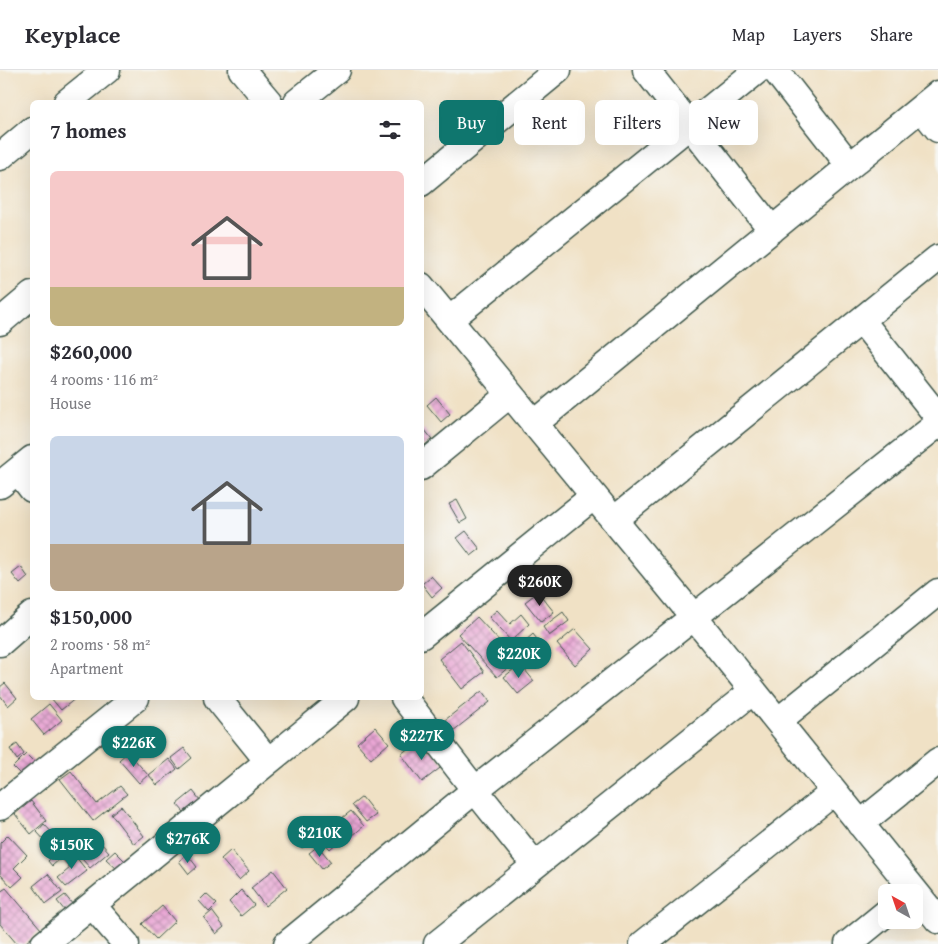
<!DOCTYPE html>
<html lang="en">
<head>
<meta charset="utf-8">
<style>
	:root { --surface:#fff; --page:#f7f7f7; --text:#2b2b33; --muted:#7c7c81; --line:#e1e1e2; --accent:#0f766e }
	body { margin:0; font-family:"Gentium Book Plus",serif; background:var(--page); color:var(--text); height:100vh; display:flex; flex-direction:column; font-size:19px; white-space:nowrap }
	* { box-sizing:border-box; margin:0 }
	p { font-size:16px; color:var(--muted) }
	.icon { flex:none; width:28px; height:28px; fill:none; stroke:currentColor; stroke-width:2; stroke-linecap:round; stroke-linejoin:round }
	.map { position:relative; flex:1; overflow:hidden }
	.details { position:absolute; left:30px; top:30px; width:394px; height:600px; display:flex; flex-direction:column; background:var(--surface); border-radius:8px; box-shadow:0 5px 20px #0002 }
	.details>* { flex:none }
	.banner { position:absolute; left:439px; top:30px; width:424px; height:45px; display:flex; gap:10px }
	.needle { width:32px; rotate:320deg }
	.tools { position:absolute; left:878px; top:814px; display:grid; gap:10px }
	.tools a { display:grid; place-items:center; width:45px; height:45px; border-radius:8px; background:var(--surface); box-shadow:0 5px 20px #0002; font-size:25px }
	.price { position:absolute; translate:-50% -42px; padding:0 11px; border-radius:18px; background:var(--accent); color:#fff; font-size:16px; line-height:32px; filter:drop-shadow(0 1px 2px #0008) }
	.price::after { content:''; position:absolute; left:50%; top:30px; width:15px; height:11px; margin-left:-8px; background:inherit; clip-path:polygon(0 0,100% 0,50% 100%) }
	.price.current { background:#222; color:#fff }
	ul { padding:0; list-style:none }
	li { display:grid; align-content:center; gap:10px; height:265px; padding:0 20px }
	li span { display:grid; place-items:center; height:155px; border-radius:8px; color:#555 }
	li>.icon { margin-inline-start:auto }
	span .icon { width:90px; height:90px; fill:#fffc; stroke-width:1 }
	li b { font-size:21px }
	h2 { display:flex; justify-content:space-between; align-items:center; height:60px; padding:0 20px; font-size:21px }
	.pill { padding:0 18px; border-radius:8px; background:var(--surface); box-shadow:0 5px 20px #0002; font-size:18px; line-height:45px }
	.pill.current { background:var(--accent); color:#fff }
	header { display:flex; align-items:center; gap:30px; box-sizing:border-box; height:70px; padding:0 25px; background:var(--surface); border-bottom:1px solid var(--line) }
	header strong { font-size:24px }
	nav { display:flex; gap:28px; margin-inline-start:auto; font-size:18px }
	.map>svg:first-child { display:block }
	.building { fill:url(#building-cross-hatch) }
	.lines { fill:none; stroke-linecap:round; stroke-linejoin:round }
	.minor-casing { stroke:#3e564a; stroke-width:29 }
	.minor { stroke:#fff; stroke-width:26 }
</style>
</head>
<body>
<header>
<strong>Keyplace</strong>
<nav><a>Map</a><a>Layers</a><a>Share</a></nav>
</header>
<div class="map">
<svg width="938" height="874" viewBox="0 0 938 874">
	<defs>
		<pattern id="building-cross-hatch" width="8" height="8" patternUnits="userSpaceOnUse" patternTransform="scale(1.25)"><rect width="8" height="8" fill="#e9a6d4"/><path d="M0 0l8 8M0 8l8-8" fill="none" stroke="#bc88ad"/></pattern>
	</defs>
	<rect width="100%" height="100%" fill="#f6f6f2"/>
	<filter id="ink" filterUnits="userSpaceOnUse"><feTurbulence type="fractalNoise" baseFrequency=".02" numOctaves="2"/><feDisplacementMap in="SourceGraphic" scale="10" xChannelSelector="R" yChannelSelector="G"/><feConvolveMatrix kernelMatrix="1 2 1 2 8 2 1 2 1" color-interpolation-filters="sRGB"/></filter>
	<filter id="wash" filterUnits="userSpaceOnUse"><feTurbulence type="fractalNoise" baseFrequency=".0096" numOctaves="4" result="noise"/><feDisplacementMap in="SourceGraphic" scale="20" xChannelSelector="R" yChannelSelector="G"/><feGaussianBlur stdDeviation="1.12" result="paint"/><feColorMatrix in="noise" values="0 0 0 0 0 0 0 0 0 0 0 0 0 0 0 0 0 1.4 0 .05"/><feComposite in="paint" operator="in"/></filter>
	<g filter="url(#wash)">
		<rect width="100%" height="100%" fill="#f0e1c5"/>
		<g id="blocks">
			<path class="building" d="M436,327l14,17 -9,8 -14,-17z
				M424,359l8,10 -8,7 -3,-3v-11z
				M457,430l10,19 -7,4 -11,-19z
				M466,461l14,18 -9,7 -14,-18z
				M21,497l7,10 -8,7 -8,-10z
				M431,506l11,12 -10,9 -10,-13z
				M538,522l16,20 -13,10 -16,-20z
				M497,540l13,14 11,-10 8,10 -18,17 -22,-24z
				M563,542l6,9 -20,15 -6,-9z
				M477,547l40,43 -20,17 -39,-43z
				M575,559l18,20 -18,16 -18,-21z
				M533,564l7,9 -10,8 -7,-8z
				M461,571l23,31 -22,17 -23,-30z
				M520,594l14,17 -16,13 -14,-17z
				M5,613l12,15 -9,8 -8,-11v-8z
				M482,621l8,11 -37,29 -8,-11z
				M51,628h25l-15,12z
				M49,634l13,16 -18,15 -13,-16z
				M375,657l14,16 -18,16 -14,-16z
				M418,671l9,11 4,-3 13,16 -22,17 -21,-28z
				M17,674l7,10 -7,6 -7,-11z
				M184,678l8,10 -13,11 -8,-11z
				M128,682l20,23 -9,8 -20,-23z
				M26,684l9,9 -13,13 -9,-9z
				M169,689l8,10 -20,16 -8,-10z
				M71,701l26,33 23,-18 7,8 -34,27 -33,-42z
				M193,721l7,9 -16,12 -7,-8z
				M362,727l14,18 -10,7 -14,-17z
				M31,731l15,20 -15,13 -16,-20z
				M121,736l23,30 -10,8 -23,-30z
				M351,741l13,15 -18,15 -13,-16z
				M44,754l25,27 -17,15 -4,-5 8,-8 -19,-21z
				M311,754l9,9 -18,15 -8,-9z
				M330,761l8,11 -8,7 -9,-10z
				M8,765l19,20 -13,13 9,9 -11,10 -12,-13v-31z
				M94,765l15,17 -19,16 -15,-17z
				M318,776l13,16 -9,7 -13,-16z
				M231,780l18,21 -10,9 -18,-21z
				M115,781l10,10 -8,8 -11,-10z
				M72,782l15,19 -21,16 -8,-9 12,-10 -7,-8z
				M187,784l10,13 -8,7 -10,-13z
				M273,800l14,18 -22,18 -14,-18z
				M48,804l14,18 -16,12 -13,-18z
				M6,818l35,41 -17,15h-7l-17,-20v-32z
				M241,820l13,15 -13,11 -12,-14z
				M206,824l11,10 -8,8 -10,-11z
				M65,825l8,10 -8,6 -8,-10z
				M162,836l13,15 -19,18 -14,-15z
				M212,841l12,16 -8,7 -12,-16z"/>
		</g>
	</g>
	<g filter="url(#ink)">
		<use href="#blocks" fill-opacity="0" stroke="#3e564a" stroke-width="1"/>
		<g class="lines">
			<defs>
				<path id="minor" d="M242,0l27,32
					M646,0l126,160
					M775,0l75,96
					M67,32l40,-32
					M297,32l40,-32
					M921,38l17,21
					M0,87l32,-27
					M421,113l137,-113
					M421,216l272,330 245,304
					M449,250l309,-250
					M862,251l76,96
					M0,252l32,-27
					M534,354l404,-330
					M421,397l89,-73
					M18,401l14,18
					M0,415l32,-26
					M614,450l324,-262
					M421,566l173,-140
					M0,573l32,-28
					M217,628l51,63
					M404,628l71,92 60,75
					M778,651l160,-129
					M0,737l136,-109
					M860,754l78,-63
					M93,836l33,38
					M44,874l302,-246
					M287,874l188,-154 463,-366
					M437,874l316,-253
					M643,874l191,-152
					M848,874l38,-31"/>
			</defs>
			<use href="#minor" class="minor-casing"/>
			<use href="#minor" class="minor"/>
		</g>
	</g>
</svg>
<div class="tools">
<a><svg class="needle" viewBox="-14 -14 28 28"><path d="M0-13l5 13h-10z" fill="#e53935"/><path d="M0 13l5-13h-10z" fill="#7c7c81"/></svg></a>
</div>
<b class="price current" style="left:540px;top:537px">$260K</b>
<b class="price" style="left:519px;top:609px">$220K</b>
<b class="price" style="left:422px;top:691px">$227K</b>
<b class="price" style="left:134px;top:698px">$226K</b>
<b class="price" style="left:320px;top:788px">$210K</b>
<b class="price" style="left:188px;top:794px">$276K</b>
<b class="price" style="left:72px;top:800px">$150K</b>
<div class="banner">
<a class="pill current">Buy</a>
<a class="pill">Rent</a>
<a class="pill">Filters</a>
<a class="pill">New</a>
</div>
<section class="details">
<h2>7 homes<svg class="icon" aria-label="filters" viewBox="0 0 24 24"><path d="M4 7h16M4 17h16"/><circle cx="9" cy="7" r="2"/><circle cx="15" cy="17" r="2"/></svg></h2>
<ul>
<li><span style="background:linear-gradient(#f6c9c9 75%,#c2b280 0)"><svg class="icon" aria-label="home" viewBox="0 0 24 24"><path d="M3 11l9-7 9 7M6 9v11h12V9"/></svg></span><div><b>$260,000</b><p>4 rooms · 116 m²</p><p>House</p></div></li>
<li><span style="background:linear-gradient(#c9d6e8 70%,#b9a48a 0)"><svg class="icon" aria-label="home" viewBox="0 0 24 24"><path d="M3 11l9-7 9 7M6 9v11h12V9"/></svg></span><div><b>$150,000</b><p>2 rooms · 58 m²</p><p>Apartment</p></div></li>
</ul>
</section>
</div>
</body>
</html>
